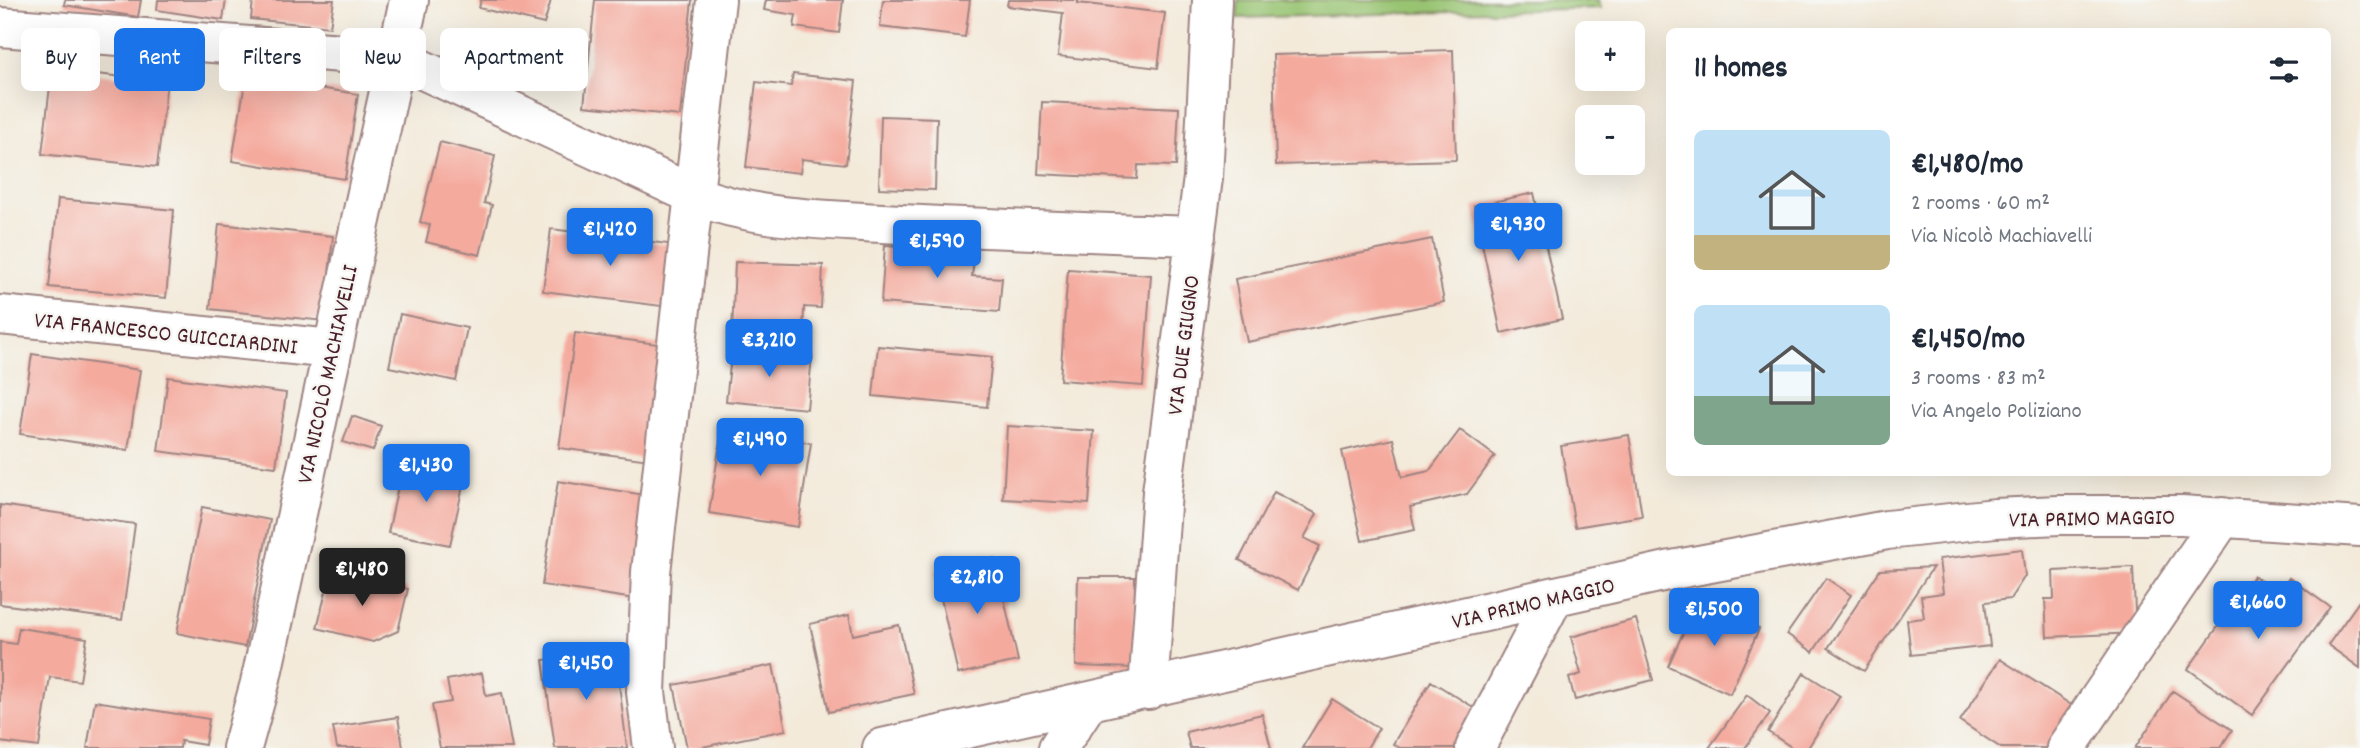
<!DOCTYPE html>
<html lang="en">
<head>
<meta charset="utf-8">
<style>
	:root { --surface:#fff; --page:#f2f2f3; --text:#1f2937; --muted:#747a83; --accent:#1a73e8 }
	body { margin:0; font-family:Dekko,sans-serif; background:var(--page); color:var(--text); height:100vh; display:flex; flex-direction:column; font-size:26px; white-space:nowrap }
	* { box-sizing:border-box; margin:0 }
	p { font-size:23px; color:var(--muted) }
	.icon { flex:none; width:38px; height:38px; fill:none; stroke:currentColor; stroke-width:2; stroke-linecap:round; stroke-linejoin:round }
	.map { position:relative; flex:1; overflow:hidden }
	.drawer { position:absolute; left:1666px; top:28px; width:665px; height:448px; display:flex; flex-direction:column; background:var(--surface); border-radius:10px; box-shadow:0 7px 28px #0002 }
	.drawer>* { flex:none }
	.hud { position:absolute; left:21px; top:28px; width:665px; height:63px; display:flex; gap:14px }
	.tools { position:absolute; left:1575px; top:21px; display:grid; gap:14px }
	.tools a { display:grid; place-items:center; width:70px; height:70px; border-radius:10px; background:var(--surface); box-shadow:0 7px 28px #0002; font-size:35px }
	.price { position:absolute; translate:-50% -60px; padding:0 16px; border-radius:7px; background:var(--accent); color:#fff; font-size:23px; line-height:46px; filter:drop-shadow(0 2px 4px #0008) }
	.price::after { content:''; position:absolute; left:50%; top:42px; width:21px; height:16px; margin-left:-10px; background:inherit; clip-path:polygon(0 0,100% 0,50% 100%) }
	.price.active { background:#222; color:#fff }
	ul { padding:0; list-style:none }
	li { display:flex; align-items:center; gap:21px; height:175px; padding:0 28px }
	li span { display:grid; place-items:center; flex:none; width:196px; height:140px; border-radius:10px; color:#555 }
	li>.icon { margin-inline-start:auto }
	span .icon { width:84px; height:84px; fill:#fffc; stroke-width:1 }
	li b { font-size:30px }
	h2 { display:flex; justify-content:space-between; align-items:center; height:84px; padding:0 28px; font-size:30px }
	.chip { padding:0 24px; border-radius:10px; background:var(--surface); box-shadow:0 7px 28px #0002; font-size:24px; line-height:63px }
	.chip.active { background:var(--accent); color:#fff }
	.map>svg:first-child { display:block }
	.green { fill:#98c472; stroke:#71724e; stroke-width:2 }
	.building { fill:#f5aa9e }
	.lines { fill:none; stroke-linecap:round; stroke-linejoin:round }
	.minor-casing { stroke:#9e8482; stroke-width:42 }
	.minor { stroke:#fff; stroke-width:38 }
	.labels { text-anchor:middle; stroke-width:5; stroke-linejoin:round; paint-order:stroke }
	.street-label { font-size:23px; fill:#4a1f2b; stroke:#f6f6f2 }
</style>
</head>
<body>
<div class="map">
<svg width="2360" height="748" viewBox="0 0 2360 748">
	<rect width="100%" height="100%" fill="#f6f6f2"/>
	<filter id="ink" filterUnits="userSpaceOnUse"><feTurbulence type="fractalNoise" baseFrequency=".0143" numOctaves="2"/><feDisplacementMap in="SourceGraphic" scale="14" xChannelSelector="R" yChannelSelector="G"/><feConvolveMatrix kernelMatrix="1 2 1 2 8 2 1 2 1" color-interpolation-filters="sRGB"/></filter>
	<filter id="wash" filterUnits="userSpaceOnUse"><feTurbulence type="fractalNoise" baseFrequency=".00686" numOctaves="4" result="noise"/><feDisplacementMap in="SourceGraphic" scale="28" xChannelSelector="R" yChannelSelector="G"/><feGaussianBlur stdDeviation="1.57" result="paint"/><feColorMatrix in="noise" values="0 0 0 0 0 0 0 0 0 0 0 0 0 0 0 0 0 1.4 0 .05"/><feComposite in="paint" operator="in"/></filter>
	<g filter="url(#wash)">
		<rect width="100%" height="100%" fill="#f3eada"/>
		<path class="green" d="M1238,0h360l3,8 -364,10z"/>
		<g id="blocks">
			<path class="building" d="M65,0h76l-3,17 -74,-12z
				M158,0h68l-3,20 -66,-10z
				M253,0h81l-4,27 -79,-8z
				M481,0h70l-7,24 -65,-16z
				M595,0h97l-12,116 -96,-10z
				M766,0h77l-4,33 -45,-6 2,-12 -32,-5z
				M883,0h87l-5,37 -85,-10z
				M1008,0h70v3l87,10 -7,55 -100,-12 5,-43 -56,-7z
				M1453,50l3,110 -180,5 -3,-110z
				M52,69l115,13 -10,85 -115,-13z
				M793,74l63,7 -10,83 -44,-5 -2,14 -54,-6 10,-85 35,4z
				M246,77l112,17 -13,85 -113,-18z
				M1042,102l137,6 -3,58 -38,-1 -1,14 -99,-5z
				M881,116l56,2 -2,72 -56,-2z
				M440,142l55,14 -11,47 8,2 -12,50 -54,-13 4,-17 -10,-3z
				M1534,193l28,126 -61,14 -27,-127z
				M58,199l116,11 -8,88 -117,-11z
				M219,224l114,12 -9,85 -114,-12z
				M551,229l125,16 -7,62 -126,-16z
				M1432,239l12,63 -197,40 -12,-63z
				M885,245l90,7 -3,24 30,2 -3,34 -118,-9z
				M735,262l88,3 -2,43 -17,-1 -1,30 -71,-2z
				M1068,269l83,6 -8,111 -83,-6z
				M400,314l67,14 -11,53 -67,-14z
				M575,333l90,12 -16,115 -90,-12z
				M878,346l114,11 -5,50 -114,-11z
				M732,348l80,8 -5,53 -81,-8z
				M32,354l108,16 -12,80 -108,-16z
				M168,377l118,16 -10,74 -118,-16z
				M352,416l29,10 -8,25 -30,-9z
				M1007,426l87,5 -5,73 -86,-5z
				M722,430l89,13 -13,84 -89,-14z
				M1460,430l35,26 -28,38 -57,13 5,23 -53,11 -20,-90 51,-12 9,38 27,-6z
				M1629,435l13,81 -67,11 -14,-81z
				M403,463l62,14 -15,68 -62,-12z
				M558,481l93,15 -16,103 -93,-14z
				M1274,492l43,22 -13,24 16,8 -22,44 -59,-30z
				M0,505l135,19 -13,96 -122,-16z
				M202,507l68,13 -25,127 -68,-14z
				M2022,549l3,27 -15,23 -25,3 5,44 -79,9 -4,-35 17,-2 -3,-22 22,-3 -4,-34z
				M995,558l23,103 -60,13 -23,-102z
				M1933,567l-69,104 -36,-23 52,-78z
				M2133,567l3,66 -89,4 -2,-38h9l-1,-28z
				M331,571l77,18 -10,42 -25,11 -56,-14z
				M2254,576l24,17 11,-15 41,29 -78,108 -64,-46z
				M1078,577h57l-1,91 -58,-2z
				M1826,578l25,17 -38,57 -26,-18z
				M2360,600v68l-32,-23z
				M1697,602l62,27 -29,65 -62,-28z
				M849,615l4,20 46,-10 15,69 -85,18 -19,-88z
				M1636,619l17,61 -78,20 -6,-22 12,-4 -10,-37z
				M19,628l68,10 -7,43 -30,-4 -11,70 -39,-5v-100l16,2z
				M615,651l12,97h-72l-12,-88z
				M2000,659l76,49 -26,40h-49l-41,-27z
				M773,665l13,65 -89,18h-10l-13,-63z
				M482,673l4,23 16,-3 10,55h-72l-8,-43 19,-3 -4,-22z
				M1804,673l36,23 -32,52h-15l-25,-16z
				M1431,681l47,29 -23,38h-55l-7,-4z
				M2173,691l59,39 -12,18h-85z
				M1747,695l23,18 -25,35h-36z
				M1332,699l47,29 -12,20h-65z
				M95,701l114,18 -4,26 -24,-4 -1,7h-93z
				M1262,714l9,34h-81l-4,-16z
				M398,717l5,31h-66l-4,-21z"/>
		</g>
	</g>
	<g filter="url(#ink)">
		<use href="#blocks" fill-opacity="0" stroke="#9e8482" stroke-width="2"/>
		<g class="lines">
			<defs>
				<path id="minor" d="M0,27l395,30 299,138c60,24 125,24 188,28 105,6 209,9 314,13
					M0,315l332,34
					M1148,690l14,-198 41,-314 9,-178
					M242,748l18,-65 149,-683
					M653,748l-7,-56 5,-120 65,-572
					M882,748l785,-177 220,-41 108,-12 64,-3h123l178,12
					M1058,748l30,-46
					M1475,748l79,-151
					M2066,748l157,-231"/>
			</defs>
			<use href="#minor" class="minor-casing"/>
			<use href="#minor" class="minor"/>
		</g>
	</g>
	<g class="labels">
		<g class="street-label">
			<text transform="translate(166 332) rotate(6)" y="8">VIA FRANCESCO GUICCIARDINI</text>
			<text transform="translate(1182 345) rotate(-83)" y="8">VIA DUE GIUGNO</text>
			<text transform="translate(326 374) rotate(-78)" y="8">VIA NICOLÒ MACHIAVELLI</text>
			<text transform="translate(2092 517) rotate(-1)" y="8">VIA PRIMO MAGGIO</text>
			<text transform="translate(1533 602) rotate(-13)" y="8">VIA PRIMO MAGGIO</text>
		</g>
	</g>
</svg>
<div class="tools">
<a>+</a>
<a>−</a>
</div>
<b class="price" style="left:1518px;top:263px">€1,930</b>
<b class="price" style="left:610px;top:268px">€1,420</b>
<b class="price" style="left:937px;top:280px">€1,590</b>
<b class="price" style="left:769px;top:379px">€3,210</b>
<b class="price" style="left:760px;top:478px">€1,490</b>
<b class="price" style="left:426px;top:504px">€1,430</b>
<b class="price active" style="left:362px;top:608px">€1,480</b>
<b class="price" style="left:977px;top:616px">€2,810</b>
<b class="price" style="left:2258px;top:641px">€1,660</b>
<b class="price" style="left:1714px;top:648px">€1,500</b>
<b class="price" style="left:586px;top:702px">€1,450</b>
<div class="hud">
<a class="chip">Buy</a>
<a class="chip active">Rent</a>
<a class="chip">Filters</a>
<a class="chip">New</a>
<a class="chip">Apartment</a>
</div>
<section class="drawer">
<h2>11 homes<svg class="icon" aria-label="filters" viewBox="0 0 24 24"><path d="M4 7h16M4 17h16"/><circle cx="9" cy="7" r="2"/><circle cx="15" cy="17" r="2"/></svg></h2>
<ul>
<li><span style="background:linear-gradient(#bfe0f5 75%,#c2b280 0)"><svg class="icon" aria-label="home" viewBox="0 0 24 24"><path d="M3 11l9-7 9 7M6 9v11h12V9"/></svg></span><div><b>€1,480/mo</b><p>2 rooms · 60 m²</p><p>Via Nicolò Machiavelli</p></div></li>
<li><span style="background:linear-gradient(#bfe0f5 65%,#7fa58c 0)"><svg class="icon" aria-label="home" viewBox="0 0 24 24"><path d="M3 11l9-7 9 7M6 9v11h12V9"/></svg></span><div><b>€1,450/mo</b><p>3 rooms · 83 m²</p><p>Via Angelo Poliziano</p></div></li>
</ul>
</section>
</div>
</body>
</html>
